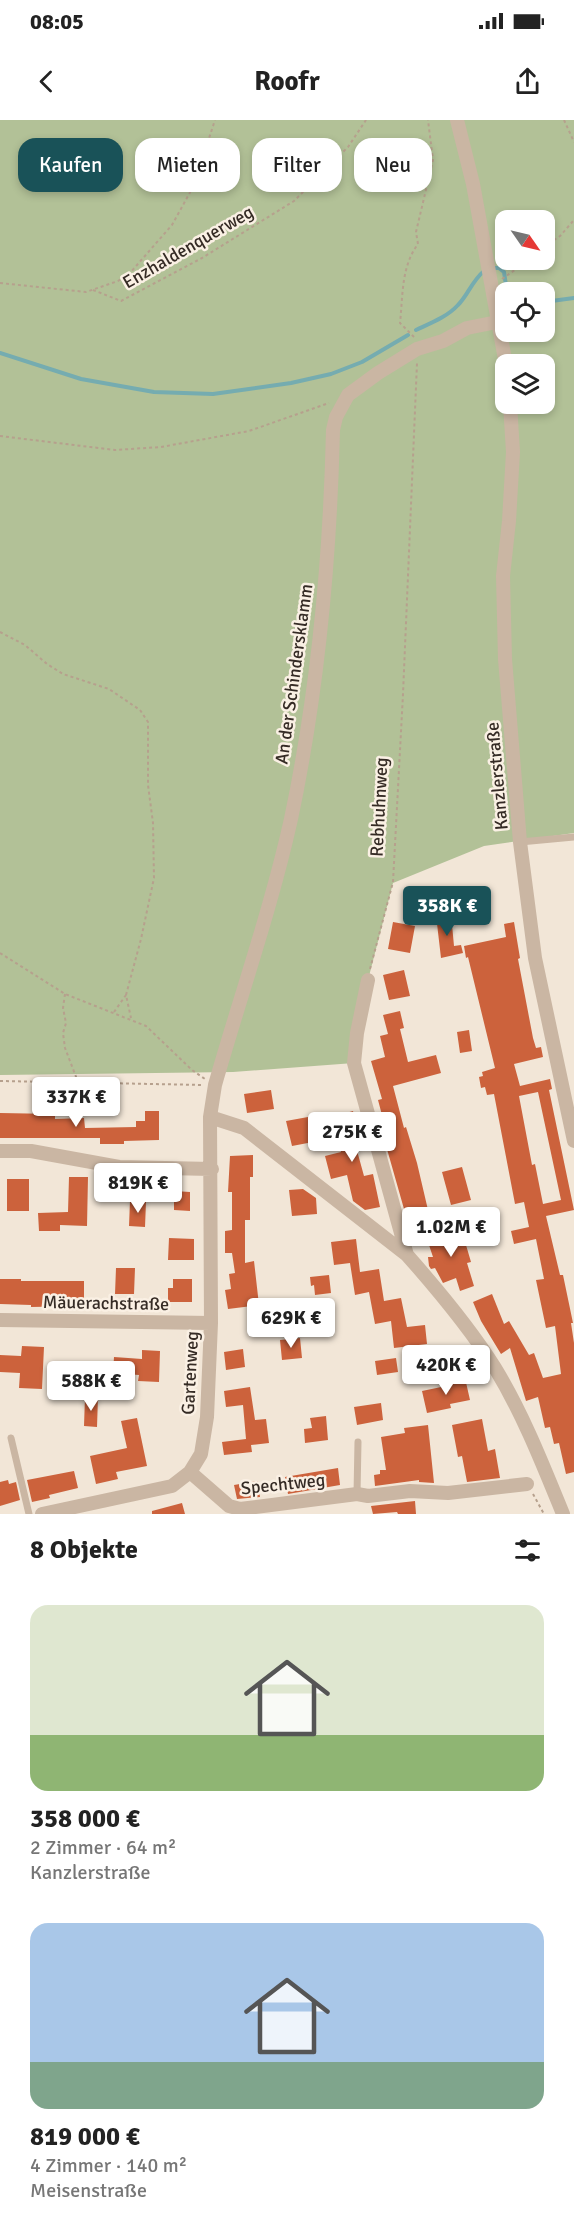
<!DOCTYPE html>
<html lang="de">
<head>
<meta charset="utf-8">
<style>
	:root { --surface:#fff; --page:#f6f6f6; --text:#222; --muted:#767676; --accent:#195258 }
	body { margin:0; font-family:Signika,sans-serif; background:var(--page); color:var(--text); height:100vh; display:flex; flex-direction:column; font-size:22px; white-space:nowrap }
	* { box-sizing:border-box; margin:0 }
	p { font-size:20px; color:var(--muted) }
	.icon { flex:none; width:33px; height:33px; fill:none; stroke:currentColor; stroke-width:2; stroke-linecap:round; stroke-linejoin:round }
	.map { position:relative; height:1394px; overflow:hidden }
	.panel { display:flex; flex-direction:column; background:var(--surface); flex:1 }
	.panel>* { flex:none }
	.top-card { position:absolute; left:18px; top:18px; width:538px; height:54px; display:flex; gap:12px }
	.needle { width:39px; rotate:124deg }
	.fabs { position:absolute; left:495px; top:90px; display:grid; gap:12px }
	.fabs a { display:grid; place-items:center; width:60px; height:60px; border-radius:12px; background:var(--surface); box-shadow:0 3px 9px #0003; font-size:30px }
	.price { position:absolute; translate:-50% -51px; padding:0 14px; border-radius:6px; background:#fff; color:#222; font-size:20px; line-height:39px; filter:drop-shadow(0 2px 3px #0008) }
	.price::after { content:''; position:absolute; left:50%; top:36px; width:18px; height:14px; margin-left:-9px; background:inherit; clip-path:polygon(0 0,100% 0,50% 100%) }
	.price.on { background:var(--accent); color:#fff }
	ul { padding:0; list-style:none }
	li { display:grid; align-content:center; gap:12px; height:318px; padding:0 30px }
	li span { display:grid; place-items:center; height:186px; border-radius:18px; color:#555 }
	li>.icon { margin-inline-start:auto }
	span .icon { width:108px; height:108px; fill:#fffc; stroke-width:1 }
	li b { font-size:26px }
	h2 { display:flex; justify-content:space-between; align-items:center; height:72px; padding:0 30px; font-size:26px }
	.chip { padding:0 21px; border-radius:18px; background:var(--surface); box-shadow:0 3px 9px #0003; font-size:21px; line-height:54px }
	.chip.on { background:var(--accent); color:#fff }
	.status { display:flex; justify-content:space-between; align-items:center; height:42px; padding:0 30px; background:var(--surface); direction:ltr }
	.status svg { height:16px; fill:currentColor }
	header { display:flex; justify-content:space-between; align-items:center; height:78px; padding:0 30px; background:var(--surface); font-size:27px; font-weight:800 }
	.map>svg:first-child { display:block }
	.green { fill:#b2c197; fill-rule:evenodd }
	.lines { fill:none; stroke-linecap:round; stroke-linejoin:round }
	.stream { stroke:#75acb0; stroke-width:4 }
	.building { fill:#cc623c; fill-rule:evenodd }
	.path { stroke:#b6a08d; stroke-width:2; stroke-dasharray:3 3; stroke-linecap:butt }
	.service { stroke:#cab6a3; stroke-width:7 }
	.minor { stroke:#cab6a3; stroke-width:14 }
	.labels { text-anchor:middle; stroke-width:5; stroke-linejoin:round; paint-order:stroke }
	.street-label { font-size:18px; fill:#352b25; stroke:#faf0e4 }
</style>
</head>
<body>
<div class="status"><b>08:05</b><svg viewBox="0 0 49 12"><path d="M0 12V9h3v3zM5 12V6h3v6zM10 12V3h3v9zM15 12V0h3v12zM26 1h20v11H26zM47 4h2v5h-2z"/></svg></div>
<header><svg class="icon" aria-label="back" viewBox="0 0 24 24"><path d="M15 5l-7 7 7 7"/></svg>Roofr<svg class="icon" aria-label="share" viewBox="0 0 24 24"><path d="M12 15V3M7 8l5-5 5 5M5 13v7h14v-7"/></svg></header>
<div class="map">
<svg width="574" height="1394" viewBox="0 0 574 1394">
	<rect width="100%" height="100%" fill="#f2e6d7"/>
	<path class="green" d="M0,0h574v713l-90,13 -91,37 -25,97 -14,83 -121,9 -233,3zM506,100h38v40h-38zM506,172h38v40h-38zM506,244h38v40h-38z"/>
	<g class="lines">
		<path class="stream" d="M495,148h4l5,4 3,20
			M544,182l30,-4
			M416,210c15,-7 31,-13 42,-25 10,-10 14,-24 26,-34
			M0,233l81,26 73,13 59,2 78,-11 40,-9 31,-12 46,-27"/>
	</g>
	<path class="building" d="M451,794l3,32 7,-1 2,8 -22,5 -5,-43z
		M393,802l22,4 -5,27 -22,-4z
		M514,802l6,36 -2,1 15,79 3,10 5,-1 2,10 -29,7 6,22 30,-7 2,10 -3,1 25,120 -28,6 14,59h3l10,48h-2l3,20v129l-8,2 -7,-31 -5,1 -4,-17 -5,1 -7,-31 -12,4 -16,-53 -9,6 -20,-33 -8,-19 19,-8 12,30 5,-3 20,34 5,-2 9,25 18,-4 -6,-48 -9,2 -10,-48 8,-1 -8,-40 -22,5 -3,-13 18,-4 -5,-25 -9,2 -21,-110 -7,1 -2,-8 -4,1 -2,-11 4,-1 -1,-4 13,-4 -27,-111 -2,1 -2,-12 42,-9 -2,-13zM538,972l23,108 -18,4 -8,-40 -3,1 -13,-69z
		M404,850l6,26 -21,4 -6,-25z
		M400,891l4,17 -4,1 8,33 28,-7 5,18 -48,13 11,42 2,-1 11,36 11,47 -22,6 -23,-81 4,-1 -9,-34 4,-1 -11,-38 14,-4 -5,-21 8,-2 -5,-19z
		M469,910l3,21 -12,2 -3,-21z
		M271,970l3,19 -27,4 -3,-19z
		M145,991h14v29l-35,1v3h-24v-6h-100v-25l55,1v5l29,-1 1,10 51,-1v-6h9z
		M353,991l6,23 -6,2 11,40 9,-2 7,33 -15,3 -12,-9 -6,-26 -16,4 -6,-23 16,-4 -9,-35z
		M308,997l5,25 -21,4 -6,-25z
		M253,1035v22h-3v43h-5v43l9,-2 5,44 -31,4 -3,-19 6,-1 -2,-15 6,-1 -3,-20h-7v-22l7,-1v-38h-4l2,-36z
		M462,1047l9,33 -20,5 -9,-33z
		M69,1057h19l-1,49 -27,-1v6h-21l-1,-18 30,-1z
		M7,1059h22v32h-22z
		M303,1069l13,9 1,16 -25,2 -3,-26z
		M174,1071l16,1v19l-16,-1z
		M130,1081l16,1 -1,25 -16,-1z
		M461,1108l10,34 -4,1 7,23 -14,5 -4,-13 -13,5 -8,-15 -4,1 -2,-3 -1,-9h5l-7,-21z
		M169,1118l25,1v21h-26z
		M356,1119l4,33 19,-3 5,32 17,-3 6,29 18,-2 2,19 -33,4 -3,-27 -16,3 -6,-32 -14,3 -5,-32 -16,2 -3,-23z
		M116,1148h19l-1,26h-19z
		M329,1155l2,18 -16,2 -1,-10 -3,1 -1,-9z
		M0,1159h21v2h63v25l-53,1v-2l-31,-1z
		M173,1159h19v23h-24v-14h5z
		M286,1190l3,24 -26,3 -3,-24z
		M300,1218l2,20 -20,2 -2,-20z
		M22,1226l22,1 -2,42 -23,-1 1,-15 -20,-1v-17l21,1z
		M243,1229l2,18 -19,3 -2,-18z
		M142,1230l18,1 -1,31 -21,-1 1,-6 -26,-2 1,-16 28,2z
		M396,1238l2,14 -21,3 -2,-14z
		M465,1258l5,22 -20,4 1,4 -24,5 -5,-22 24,-5 -1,-4z
		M250,1267l5,33 11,-1 3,24 -18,2 1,7 -28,3 -2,-13 24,-3 -3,-34 -17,2 -2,-16z
		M85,1277h13l-1,30 -13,-1z
		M381,1283l2,17 -26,5 -3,-18z
		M326,1296l2,24 -23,3 -1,-14 8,-1 -2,-10z
		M137,1298l10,48 -31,6 2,7 -22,5 -6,-28 37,-8 -6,-27z
		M482,1299l6,32 7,-2 5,29 -33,4 -5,-26 -4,1 -6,-32z
		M428,1305l6,58 -15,-1v-2l-44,6 -1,-11 6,-1v-4h6l-5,-33 24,-4 -1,-5z
		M338,1348l2,17 -52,9 -3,-17z
		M74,1351l4,17 -29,7 1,3 -18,4 -5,-22z
		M8,1360l1,4 7,-2 4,18 -20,6v-24z
		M258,1361l2,16 -23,2 -3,-14z
		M415,1381l1,13h-18l-1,-2 -24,2 -2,-8z
		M182,1383l3,11h-33v-3z"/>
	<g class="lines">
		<path class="path" d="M564,0l10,22
			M544,127l16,-11 14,-16
			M502,159l27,-19
			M0,163l86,9 32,-11 12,-8 42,-48 21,-38 22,-67
			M93,170l28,11 81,-43 92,-57 54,-54 18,-27
			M414,217l-14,-14c3,-28 1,-56 18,-79l-2,-12 17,-72 -5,-40
			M0,316l115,14 46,-3 88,-16 80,-28
			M0,512l25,13 22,19 16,10 46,15 31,21 8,12v63l5,38 1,55 -13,61 -15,56 5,23
			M0,833l65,41 81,32 46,44 13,9
			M370,849l23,-87 10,-188 14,-331
			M65,874l-2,14 3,15 -3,10 2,15 13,34
			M114,892l12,-17
			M0,961l203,4
			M533,1374l11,20"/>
		<path class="service" d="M520,722l54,-5
			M11,1318l18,76
			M357,1374l1,-52"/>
		<path class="minor" d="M457,0l16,64 33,181
			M510,284l3,48 -4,69 -6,55 2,83 15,183 15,116 39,183
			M368,860l-11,53 -3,30 53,192
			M210,997l34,11 163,127c31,35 63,73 88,113 28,46 48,97 68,146
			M0,1031h31l88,16 93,2
			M0,1200l211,3
			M190,1352l39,34 11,3 117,-15 11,2 42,-5 38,2 79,-9
			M42,1394l130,-28 18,-14 11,-18 6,-37 4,-94 -1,-206 5,-32c25,-88 56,-176 76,-266 27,-128 39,-258 42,-389l3,-13 12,-22 30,-22 39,-24 26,-8 24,-13 30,-6"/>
	</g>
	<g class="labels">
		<g class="street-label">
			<text transform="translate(188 127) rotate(-30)" y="6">Enzhaldenquerweg</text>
			<text transform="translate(294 554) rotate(-82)" y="6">An der Schindersklamm</text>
			<text transform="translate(497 656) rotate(-95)" y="6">Kanzlerstraße</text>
			<text transform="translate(379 687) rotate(-87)" y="6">Rebhuhnweg</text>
			<text transform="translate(106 1183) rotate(1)" y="6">Mäuerachstraße</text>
			<text transform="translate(190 1253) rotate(-87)" y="6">Gartenweg</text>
			<text transform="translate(283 1364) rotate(-6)" y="6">Spechtweg</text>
		</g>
	</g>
</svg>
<div class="fabs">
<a><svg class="needle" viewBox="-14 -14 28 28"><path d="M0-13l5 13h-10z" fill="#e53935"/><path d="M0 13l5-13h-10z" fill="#767676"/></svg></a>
<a><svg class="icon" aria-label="locate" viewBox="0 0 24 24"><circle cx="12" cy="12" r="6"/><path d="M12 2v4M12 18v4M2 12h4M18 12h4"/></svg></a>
<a><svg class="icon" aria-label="layers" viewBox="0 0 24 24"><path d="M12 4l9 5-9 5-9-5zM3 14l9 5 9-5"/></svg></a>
</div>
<b class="price on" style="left:447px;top:817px">358K €</b>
<b class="price" style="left:76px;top:1008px">337K €</b>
<b class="price" style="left:352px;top:1043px">275K €</b>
<b class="price" style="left:138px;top:1094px">819K €</b>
<b class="price" style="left:451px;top:1138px">1.02M €</b>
<b class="price" style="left:291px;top:1229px">629K €</b>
<b class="price" style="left:446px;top:1276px">420K €</b>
<b class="price" style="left:91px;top:1292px">588K €</b>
<div class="top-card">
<a class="chip on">Kaufen</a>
<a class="chip">Mieten</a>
<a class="chip">Filter</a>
<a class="chip">Neu</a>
</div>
</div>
<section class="panel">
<h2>8 Objekte<svg class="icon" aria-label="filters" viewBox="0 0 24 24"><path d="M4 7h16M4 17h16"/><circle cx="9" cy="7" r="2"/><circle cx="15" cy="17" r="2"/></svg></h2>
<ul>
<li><span style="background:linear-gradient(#dfe7d0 70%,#8fb573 0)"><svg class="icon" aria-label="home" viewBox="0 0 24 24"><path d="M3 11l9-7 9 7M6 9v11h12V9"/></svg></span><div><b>358 000 €</b><p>2 Zimmer · 64 m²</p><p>Kanzlerstraße</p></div></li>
<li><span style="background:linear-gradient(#a9c7e8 75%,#7fa58c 0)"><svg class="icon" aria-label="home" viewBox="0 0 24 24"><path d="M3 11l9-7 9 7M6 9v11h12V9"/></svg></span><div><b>819 000 €</b><p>4 Zimmer · 140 m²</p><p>Meisenstraße</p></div></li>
</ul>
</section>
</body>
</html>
